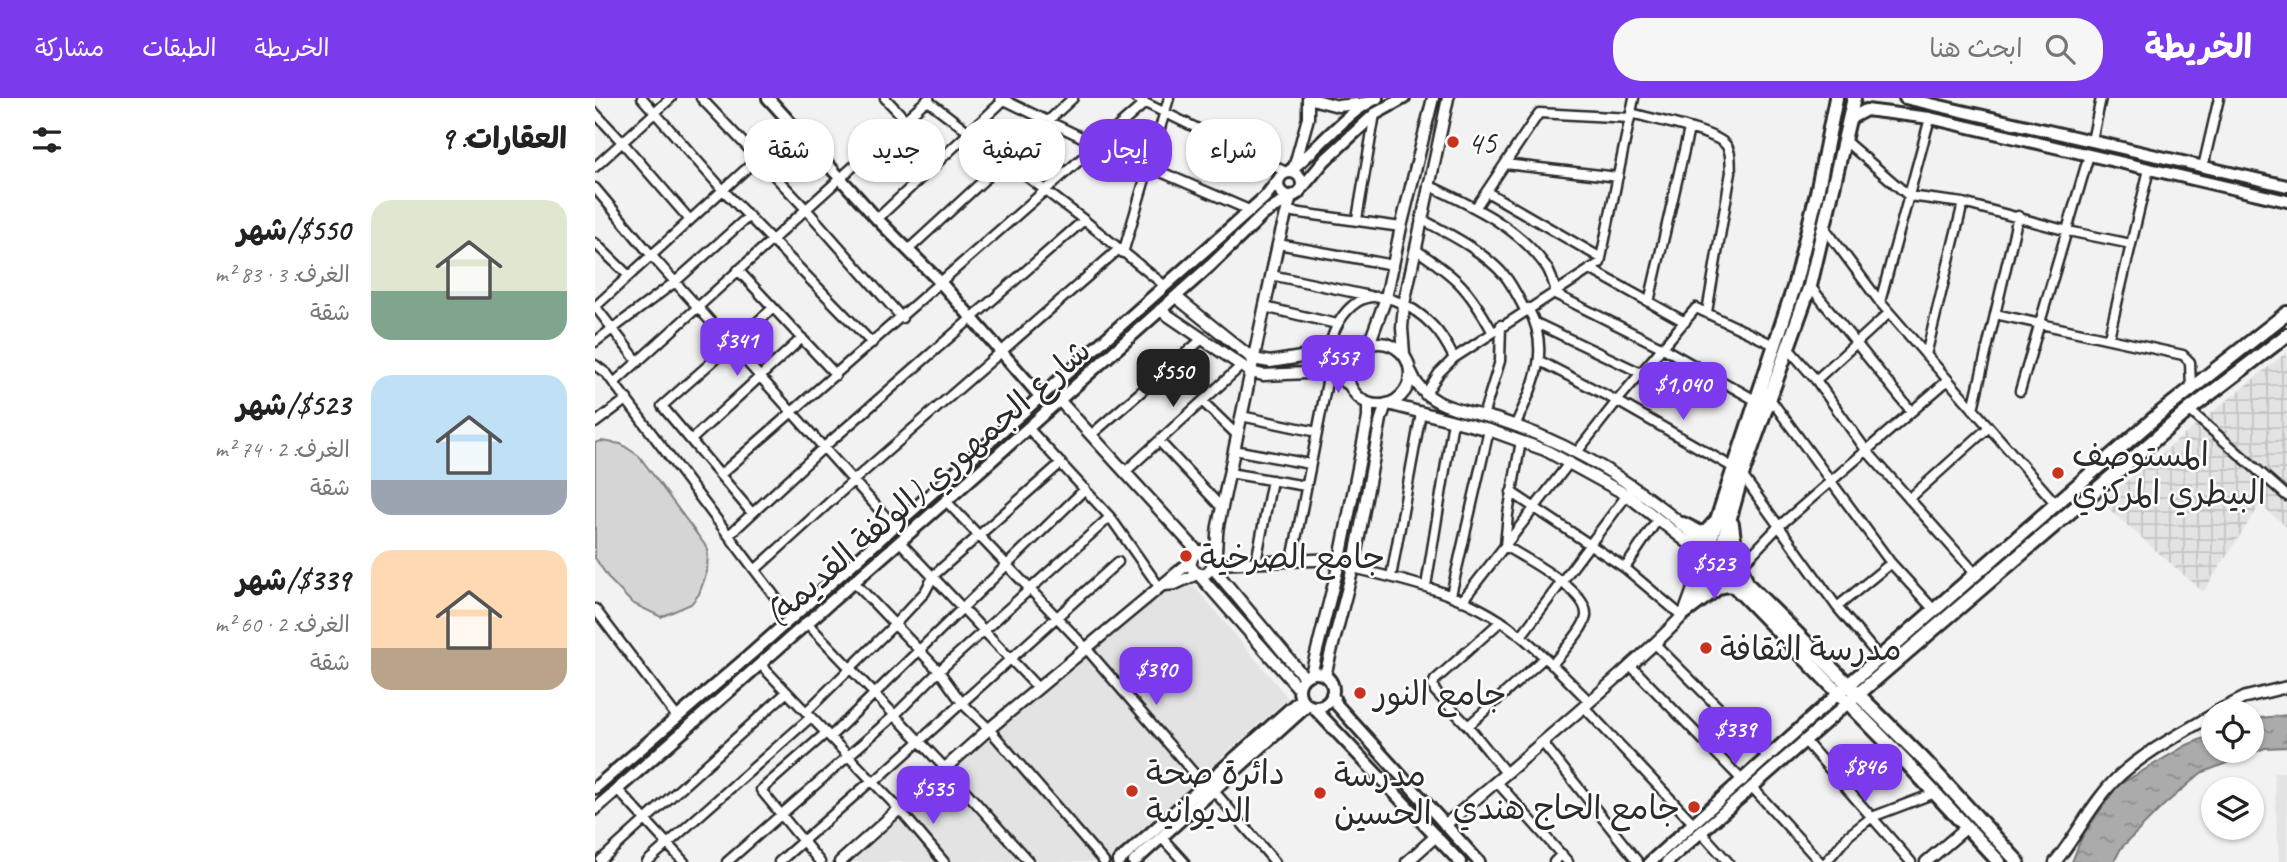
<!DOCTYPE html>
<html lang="ar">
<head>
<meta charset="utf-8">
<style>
	:root { --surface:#fff; --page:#f6f6f6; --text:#222; --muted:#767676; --accent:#7c3aed }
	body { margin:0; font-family:Caveat,"Playpen Sans Arabic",sans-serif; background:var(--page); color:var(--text); direction:rtl; height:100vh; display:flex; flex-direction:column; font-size:26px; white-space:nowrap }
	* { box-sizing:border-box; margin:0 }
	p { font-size:23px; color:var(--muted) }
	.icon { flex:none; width:38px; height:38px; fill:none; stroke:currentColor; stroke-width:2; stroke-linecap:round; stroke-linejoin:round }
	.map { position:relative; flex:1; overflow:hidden; direction:ltr }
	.details { display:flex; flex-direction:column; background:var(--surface); width:595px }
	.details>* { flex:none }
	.guide { position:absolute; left:21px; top:21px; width:665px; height:63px; direction:rtl; display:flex; gap:14px }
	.fabs { position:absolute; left:1606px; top:602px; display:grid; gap:14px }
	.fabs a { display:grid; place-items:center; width:63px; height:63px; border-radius:50%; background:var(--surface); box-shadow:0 2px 5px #0004; font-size:35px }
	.price { position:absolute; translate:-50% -60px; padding:0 16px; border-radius:14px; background:var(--accent); color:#fff; font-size:23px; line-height:46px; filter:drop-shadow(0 2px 4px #0008) }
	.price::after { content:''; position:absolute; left:50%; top:42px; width:21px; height:16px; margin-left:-10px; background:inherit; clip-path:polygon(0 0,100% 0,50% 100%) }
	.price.selected { background:#222; color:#fff }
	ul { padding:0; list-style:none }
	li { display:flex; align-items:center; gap:21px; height:175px; padding:0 28px }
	li span { display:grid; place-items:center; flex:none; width:196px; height:140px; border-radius:21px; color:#555 }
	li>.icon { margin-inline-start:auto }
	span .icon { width:84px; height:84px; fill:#fffc; stroke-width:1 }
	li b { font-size:30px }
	h2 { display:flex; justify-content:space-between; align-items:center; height:84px; padding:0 28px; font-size:30px }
	.pill { padding:0 24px; border-radius:28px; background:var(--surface); box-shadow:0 2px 5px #0004; font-size:24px; line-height:63px }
	.pill.selected { background:var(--accent); color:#fff }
	header { display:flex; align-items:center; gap:42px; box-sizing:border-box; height:98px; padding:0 35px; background:var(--accent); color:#fff }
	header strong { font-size:33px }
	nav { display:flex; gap:38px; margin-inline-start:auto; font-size:24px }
	.search { width:490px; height:63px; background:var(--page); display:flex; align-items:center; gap:18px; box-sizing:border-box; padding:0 24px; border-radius:28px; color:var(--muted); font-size:26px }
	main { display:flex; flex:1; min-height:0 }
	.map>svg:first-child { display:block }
	.built { fill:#e3e3e3 }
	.industrial { fill:url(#industrial-grid) }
	.green { fill:#d5d5d5; stroke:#808080; stroke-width:2 }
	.water { fill:url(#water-ripples); stroke:#787878; stroke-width:2 }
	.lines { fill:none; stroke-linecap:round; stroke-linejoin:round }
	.minor-casing { stroke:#2b2b2b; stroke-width:13 }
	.tertiary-casing { stroke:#2b2b2b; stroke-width:15 }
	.secondary-casing { stroke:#2b2b2b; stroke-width:16 }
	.primary-casing { stroke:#2b2b2b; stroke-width:18 }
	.minor { stroke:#fff; stroke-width:8 }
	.tertiary { stroke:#fff; stroke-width:10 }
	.secondary { stroke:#fff; stroke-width:10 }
	.primary { stroke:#fff; stroke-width:12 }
	.poi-dot { fill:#c8321e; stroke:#fff; stroke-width:2.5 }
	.labels { text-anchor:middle; stroke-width:5; stroke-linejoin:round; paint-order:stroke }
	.poi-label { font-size:33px; fill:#2b2b2b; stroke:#fff; text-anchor:start }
	.street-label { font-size:33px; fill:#2b2b2b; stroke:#fff }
</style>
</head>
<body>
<header>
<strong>الخريطة</strong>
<div class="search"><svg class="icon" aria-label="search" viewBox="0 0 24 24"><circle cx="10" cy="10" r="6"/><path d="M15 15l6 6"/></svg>ابحث هنا</div>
<nav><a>الخريطة</a><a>الطبقات</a><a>مشاركة</a></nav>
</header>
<main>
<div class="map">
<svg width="1692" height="764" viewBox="0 0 1692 764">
	<defs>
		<pattern id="industrial-grid" width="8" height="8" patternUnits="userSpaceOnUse" patternTransform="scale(1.75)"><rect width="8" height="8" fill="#e3e3e3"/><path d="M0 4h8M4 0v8" fill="none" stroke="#c3c3c3"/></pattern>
		<pattern id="water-ripples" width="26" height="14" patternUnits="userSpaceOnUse" patternTransform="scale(1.75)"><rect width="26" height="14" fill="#ababab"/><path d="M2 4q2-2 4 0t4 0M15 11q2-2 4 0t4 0" fill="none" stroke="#8b8b8b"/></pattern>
	</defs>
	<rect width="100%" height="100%" fill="#f2f2f2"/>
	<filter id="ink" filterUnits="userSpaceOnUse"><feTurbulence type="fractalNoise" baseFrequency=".0143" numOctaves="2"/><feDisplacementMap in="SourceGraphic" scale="14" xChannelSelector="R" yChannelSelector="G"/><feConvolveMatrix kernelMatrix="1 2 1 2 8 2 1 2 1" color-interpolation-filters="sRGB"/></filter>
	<g filter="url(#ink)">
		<path class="built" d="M580,465l113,135 -182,164h-253z
			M1679,674h13v90h-8z"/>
		<path class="industrial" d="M1692,254v175l-27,-22 -57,87 -102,-90z"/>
		<path class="green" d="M6,343l20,3 18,12 69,93 -1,23 -8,22 -8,10 -30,13 -29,-14 -22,-23 -15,-22v-115z"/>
		<path class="water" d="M1692,617v32l-22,1 -64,25 -38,33 -42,42 -7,14h-42l10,-25 35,-51 70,-41 27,-11v17h38v-32z"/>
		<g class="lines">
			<defs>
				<path id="minor" d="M47,0l81,92 149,153
					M106,0l104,110 97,110
					M290,0l20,21
					M405,0l96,46 153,66
					M540,0l151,74
					M332,2l157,120 80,65
					M0,15l28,30 67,77
					M1036,15c20,6 84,18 95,32 6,7 4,19 5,27l-24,140
					M1249,42l65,56 54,7 105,28 63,13
					M1497,43l9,-43
					M910,66l113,13
					M0,69l76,-69
					M1608,69l16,-69
					M833,87c44,21 88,40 117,80 6,7 8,18 11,26
					M0,90l56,67 243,271
					M892,94l114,66
					M881,109l63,-94 91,5
					M691,113l115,16
					M282,121l129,-121
					M762,121l18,-105
					M826,121c30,16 61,31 84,57 8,10 14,23 20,34
					M1229,129l56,75 176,202
					M0,145l34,33
					M683,146l115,21
					M820,151c41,28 53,38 77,82
					M313,152l165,-152
					M528,155l46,-155
					M995,171l95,53
					M143,172l98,105
					M676,177l99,21
					M1215,188l101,125
					M958,195l110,55 92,52
					M1054,204l40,-173
					M1285,204l50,-184
					M0,208l43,56
					M1,208l197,-180
					M669,209l73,17
					M1400,216l188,41 7,7 1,27
					M941,225l105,50
					M1514,239l40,-168
					M0,244l80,-60 74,-66
					M1193,250l28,32 50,70 109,123
					M732,256c5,-18 10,-35 25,-48 24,-22 62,0 81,20 9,9 15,20 21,32
					M1331,257l37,-152
					M945,263l77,40 117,67
					M0,267l12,9 184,244
					M1221,282l73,-67
					M19,285l315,-285
					M1425,293l69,-236
					M830,297l14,-22 15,-15 146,-95 34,-165
					M1176,302l120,163 43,47
					M608,304l34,33
					M1378,311l45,-193
					M1594,312l98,86
					M646,318l76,16
					M888,318l17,-55 1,-36
					M0,325l32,-24
					M920,328c18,-40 37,-75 13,-118
					M433,330l82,89 50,71
					M497,336l109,-94
					M96,342l111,-102
					M564,343l63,67
					M926,343l-13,73 -3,32c19,12 84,45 81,70 -1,13 -26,38 -34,49
					M639,352l76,14
					M982,354l40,-51 79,-93 78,37
					M530,374l116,-106
					M634,375l77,13
					M125,377l425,-372
					M1147,377l95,132 43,51
					M916,394l114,76 57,48
					M1314,401l79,-71
					M351,403l139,146 119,138
					M157,415l-90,-107 111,-98
					M134,437l95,-88 260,-227
					M305,444l138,146
					M697,462l37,-188
					M661,464l16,-82
					M758,470c56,13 117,27 163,64 27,21 50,47 74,70
					M1030,470l33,-49
					M1143,471l40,-42 170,-147
					M160,472l98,-89 266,-232
					M796,479l30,-164
					M258,483l86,90 23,32 27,26 115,133
					M831,488l27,-165
					M856,497l38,-165
					M867,503l108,-139
					M1242,509l54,-44
					M0,511l82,108
					M906,523l-66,59 -2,5 2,6 33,35 38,47
					M211,524l139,146 84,94
					M926,538l106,-141
					M1059,545l115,115
					M165,566l139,145 45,53
					M1035,567l113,116
					M989,609l110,117
					M211,614l89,-88 30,-32 9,-17 127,-112
					M873,628l76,-68
					M235,639l255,-248
					M1210,643l106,121
					M947,644l96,120
					M901,683l72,81
					M278,685l245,-221
					M1157,689l68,75
					M23,692l66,72
					M619,693l61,71
					M1106,734l27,30
					M567,740l22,24
					M6,762l186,-168
					M52,764l164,-145
					M132,764l168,-147 44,-44 171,-154
					M184,764l92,-81
					M225,764l-59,-72 65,-57
					M959,764l8,-8
					M1231,764l23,-27 23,-18 63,-24"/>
				<path id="tertiary" d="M713,0l30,8 28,-3
					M699,70l14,-50v-20
					M581,199l77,62 17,3 94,-15
					M565,212l91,62 12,3 66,-3 21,13
					M753 276a31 31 0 1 1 62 0a31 31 0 1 1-62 0Z
					M774,246l17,-46 15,-71 32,-129
					M809,256l-2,-26 2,-24 44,-206
					M816,274c14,37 55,38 88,48 83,27 145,70 209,127
					M464,302l139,152
					M793,306l101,26 56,20 82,45 78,61 -20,55
					M619,463l-6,-9 -8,-1 -7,5 -3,9 5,7 8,3c17,-7 12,-34 15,-49l60,-282 13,-48
					M619,466l126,-5
					M618,470l91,109
					M604,477l100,114
					M569,487l11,-1 22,-10
					M716,576l29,-115 28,-141v-15
					M730,577l28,-107 28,-149 5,-15
					M1621,614l30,-15 41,-10
					M850,727c59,-50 118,-99 175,-150 35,-32 75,-64 96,-108
					M245,764l149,-133 201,-167
					M812,764l29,-26
					M1331,764l41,-35
					M1460,764c22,-26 36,-58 60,-82 26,-26 67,-47 99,-66"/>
				<path id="secondary" d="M173,0l109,121 64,64 99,113
					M1310,0l382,88
					M1253,25l5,-6 13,-7 64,8 357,83
					M683 86a12 12 0 1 1 24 0a12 12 0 1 1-24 0Z
					M693,74c31,-23 54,-57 89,-74
					M706,91l24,-29 50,-46 29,-16
					M704 592a17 17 0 1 1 34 0a17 17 0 1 1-34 0Z
					M737,596l5,11 142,157
					M718,609l147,155
					M0,690l156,-134 514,-457 14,-18
					M0,711l351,-308 265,-236 53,-51 30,-19
					M523,764l183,-163
					M539,764l174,-157
					M1055,764l189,-169
					M1072,764l182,-160"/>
				<path id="primary" d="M1241,0l-19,95 -23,94 -89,269 199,204 95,102
					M1088,426l18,9 6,-2 7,-8
					M1137,426l4,31 9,23
					M1120,454l210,209 93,101
					M1121,469l26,-92 68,-189 44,-188
					M1088,516l36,-27 9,-2 8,2
					M1244,595l319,-278 129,-102
					M1254,604l340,-292 98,-75"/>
			</defs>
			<use href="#minor" class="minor-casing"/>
			<use href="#tertiary" class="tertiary-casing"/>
			<use href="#secondary" class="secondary-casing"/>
			<use href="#primary" class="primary-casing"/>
			<use href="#minor" class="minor"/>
			<use href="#tertiary" class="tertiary"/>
			<use href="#secondary" class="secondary"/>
			<use href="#primary" class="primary"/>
		</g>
	</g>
	<g class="poi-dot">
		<circle cx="858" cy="44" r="7"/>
		<circle cx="1463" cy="375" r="7"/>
		<circle cx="591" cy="458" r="7"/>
		<circle cx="1111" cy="550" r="7"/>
		<circle cx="765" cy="595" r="7"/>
		<circle cx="537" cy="693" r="7"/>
		<circle cx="725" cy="695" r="7"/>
		<circle cx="1099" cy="709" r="7"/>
	</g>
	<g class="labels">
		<g class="poi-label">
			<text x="872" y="56">45</text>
			<text x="1477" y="368">المستوصف<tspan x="1477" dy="38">البيطري المركزي</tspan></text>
			<text x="605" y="470">جامع الصرخية</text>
			<text x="1125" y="562">مدرسة الثقافة</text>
			<text x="779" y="607">جامع النور</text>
			<text x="551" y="686">دائرة صحة<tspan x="551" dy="38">الديوانية</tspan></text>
			<text x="739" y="688">مدرسة<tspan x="739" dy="38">الحسين</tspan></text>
			<text x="1085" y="721" text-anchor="end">جامع الحاج هندي</text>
		</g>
		<g class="street-label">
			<text transform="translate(332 384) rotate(-41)" y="12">شارع الجمهوري (الوكفة القديمة)</text>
		</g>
	</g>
</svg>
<div class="fabs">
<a><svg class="icon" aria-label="locate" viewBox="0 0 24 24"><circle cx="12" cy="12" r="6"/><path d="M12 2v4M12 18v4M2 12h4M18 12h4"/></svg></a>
<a><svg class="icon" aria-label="layers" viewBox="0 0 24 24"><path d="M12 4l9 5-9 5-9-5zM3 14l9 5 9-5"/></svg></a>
</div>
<b class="price" style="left:142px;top:280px">$341</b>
<b class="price" style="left:743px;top:297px">$557</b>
<b class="price selected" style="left:578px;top:311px">$550</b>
<b class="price" style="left:1088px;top:324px">$1,040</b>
<b class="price" style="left:1119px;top:503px">$523</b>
<b class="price" style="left:561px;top:609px">$390</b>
<b class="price" style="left:1140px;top:669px">$339</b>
<b class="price" style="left:1270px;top:706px">$846</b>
<b class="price" style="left:338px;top:728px">$535</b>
<div class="guide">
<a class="pill">شراء</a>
<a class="pill selected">إيجار</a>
<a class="pill">تصفية</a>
<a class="pill">جديد</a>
<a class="pill">شقة</a>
</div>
</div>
<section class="details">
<h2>العقارات: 9<svg class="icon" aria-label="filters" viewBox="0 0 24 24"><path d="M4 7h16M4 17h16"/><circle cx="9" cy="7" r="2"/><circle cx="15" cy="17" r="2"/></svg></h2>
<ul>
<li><span style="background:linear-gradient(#dfe7d0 65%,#7fa58c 0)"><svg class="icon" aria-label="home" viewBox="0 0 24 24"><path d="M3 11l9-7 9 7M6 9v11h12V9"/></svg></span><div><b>$550/شهر</b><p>الغرف: 3 · 83 m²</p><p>شقة</p></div></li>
<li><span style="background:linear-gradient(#bfe0f5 75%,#9aa5b1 0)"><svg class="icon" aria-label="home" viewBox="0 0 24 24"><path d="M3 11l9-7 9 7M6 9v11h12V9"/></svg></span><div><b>$523/شهر</b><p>الغرف: 2 · 74 m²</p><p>شقة</p></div></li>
<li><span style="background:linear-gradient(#ffd9b3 70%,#b9a48a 0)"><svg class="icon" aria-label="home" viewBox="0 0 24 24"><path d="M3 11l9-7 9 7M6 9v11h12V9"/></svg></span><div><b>$339/شهر</b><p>الغرف: 2 · 60 m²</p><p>شقة</p></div></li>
</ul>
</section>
</main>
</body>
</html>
